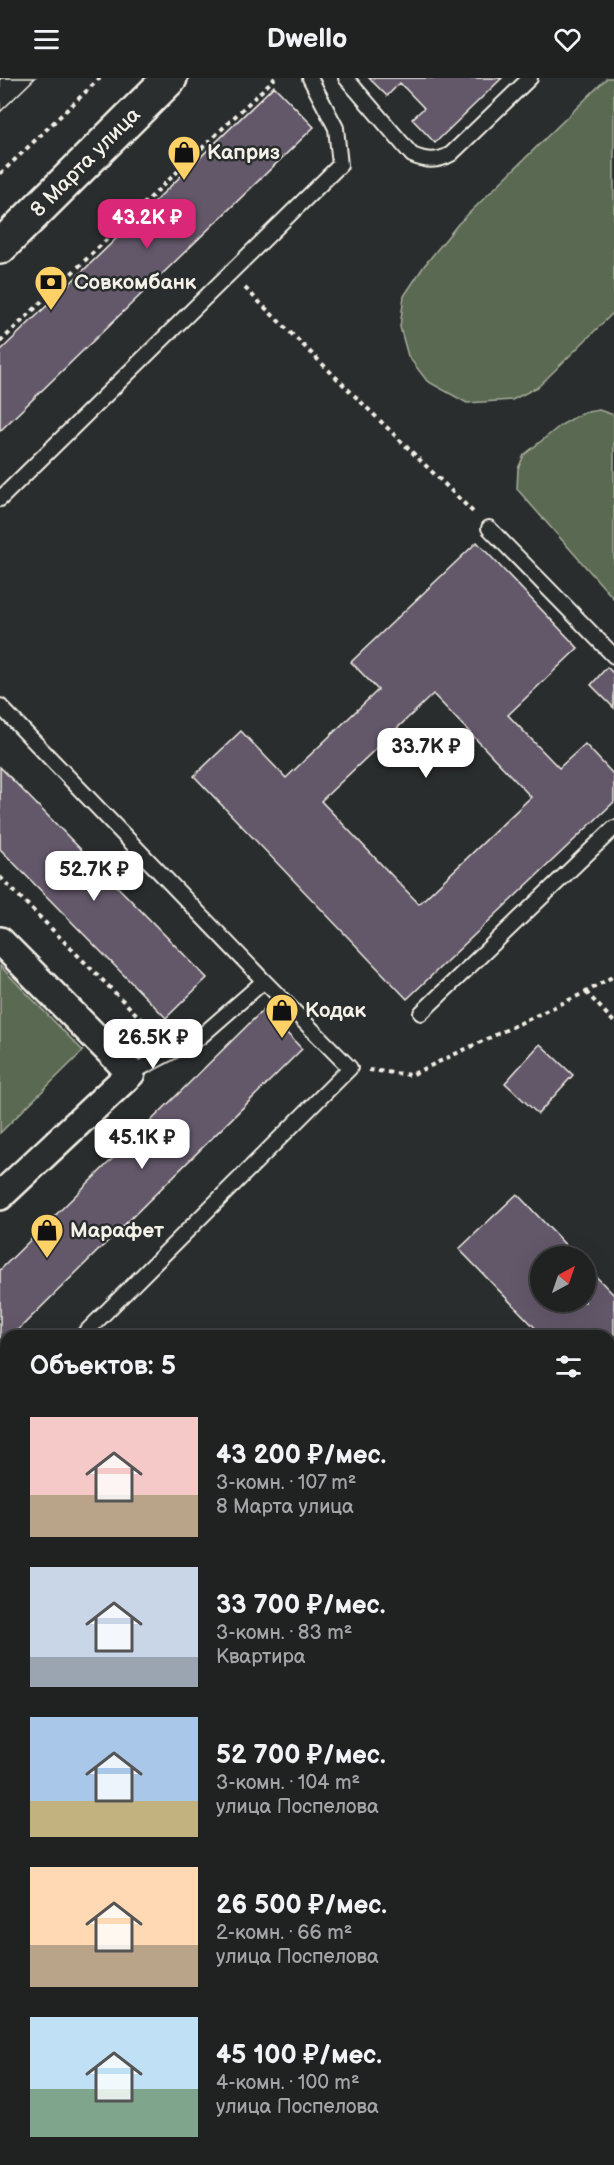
<!DOCTYPE html>
<html lang="ru">
<head>
<meta charset="utf-8">
<style>
	:root { --surface:#202222; --page:#2d2f2f; --text:#f1f3f6; --muted:#a2a4a5; --line:#3d3f40; --accent:#db2777 }
	body { margin:0; font-family:"Balsamiq Sans",sans-serif; background:var(--page); color:var(--text); height:100vh; display:flex; flex-direction:column; font-size:22px; white-space:nowrap }
	* { box-sizing:border-box; margin:0 }
	p { font-size:20px; color:var(--muted) }
	.icon { flex:none; width:33px; height:33px; fill:none; stroke:currentColor; stroke-width:2; stroke-linecap:round; stroke-linejoin:round }
	.map { position:relative; flex:1; overflow:hidden }
	.side { position:absolute; left:0px; top:1252px; width:615px; height:836px; display:flex; flex-direction:column; background:var(--surface); border-radius:18px 18px 0 0; box-shadow:0 6px 24px #0002,0 0 0 2px var(--line) }
	.side>* { flex:none }
	.needle { width:39px; rotate:40deg }
	.controls { position:absolute; left:530px; top:1168px; display:grid; gap:12px }
	.controls a { display:grid; place-items:center; width:66px; height:66px; border-radius:50%; background:var(--surface); box-shadow:0 6px 24px #0002,0 0 0 2px var(--line); font-size:30px }
	.price { position:absolute; translate:-50% -51px; padding:0 14px; border-radius:12px; background:#fff; color:#222; font-size:20px; line-height:39px; filter:drop-shadow(0 2px 3px #0008) }
	.price::after { content:''; position:absolute; left:50%; top:36px; width:18px; height:14px; margin-left:-9px; background:inherit; clip-path:polygon(0 0,100% 0,50% 100%) }
	.price.selected { background:var(--accent); color:#fff }
	ul { padding:0; list-style:none }
	li { display:flex; align-items:center; gap:18px; height:150px; padding:0 30px }
	li span { display:grid; place-items:center; flex:none; width:168px; height:120px; border-radius:0px; color:#555 }
	li>.icon { margin-inline-start:auto }
	span .icon { width:72px; height:72px; fill:#fffc; stroke-width:1 }
	li b { font-size:26px }
	h2 { display:flex; justify-content:space-between; align-items:center; height:72px; padding:0 30px; font-size:26px }
	header { display:flex; justify-content:space-between; align-items:center; height:78px; padding:0 30px; background:var(--surface); font-size:27px; font-weight:600 }
	.map>svg:first-child { display:block }
	.built { fill:#3b3a40 }
	.green { fill:#5a6951; stroke:#a7ad9c; stroke-width:1.5 }
	.building { fill:#63596a; stroke:#f4f1e8; stroke-width:1.5; fill-rule:evenodd }
	.lines { fill:none; stroke-linecap:round; stroke-linejoin:round }
	.service-casing { stroke:#f4f1e8; stroke-width:18 }
	.minor-casing { stroke:#f4f1e8; stroke-width:32 }
	.tertiary-casing { stroke:#f4f1e8; stroke-width:38 }
	.path { stroke:#f4f1e8; stroke-width:4; stroke-dasharray:4.5 4.5; stroke-linecap:butt }
	.service { stroke:#2a2d2e; stroke-width:14 }
	.minor { stroke:#2a2d2e; stroke-width:27 }
	.tertiary { stroke:#2a2d2e; stroke-width:33 }
	.labels { text-anchor:middle; stroke-width:5; stroke-linejoin:round; paint-order:stroke }
	.poi-label { font-size:21px; font-weight:bold; fill:#f4f1e8; stroke:#2a2d2e; text-anchor:start }
	.street-label { font-size:21px; fill:#f4f1e8; stroke:#2a2d2e }
</style>
</head>
<body>
<header><svg class="icon" aria-label="menu" viewBox="0 0 24 24"><path d="M4 6h16M4 12h16M4 18h16"/></svg>Dwello<svg class="icon" aria-label="heart" viewBox="0 0 24 24"><path d="M12 20l-8-8c-3-5 5-10 8-4 3-6 11-1 8 4z"/></svg></header>
<div class="map">
<svg width="614" height="2087" viewBox="0 0 614 2087">
	<rect width="100%" height="100%" fill="#2a2d2e"/>
	<filter id="ink" filterUnits="userSpaceOnUse"><feTurbulence type="fractalNoise" baseFrequency=".0167" numOctaves="2"/><feDisplacementMap in="SourceGraphic" scale="12" xChannelSelector="R" yChannelSelector="G"/><feConvolveMatrix kernelMatrix="1 2 1 2 8 2 1 2 1" color-interpolation-filters="sRGB"/></filter>
	<g filter="url(#ink)">
		<path class="built" d="M6,1870v212h282l-5,5h-283v-211z"/>
		<path class="green" d="M607,0h7v234l-76,75 -26,13 -45,3 -40,-22 -19,-25 -8,-29 4,-31 20,-30 34,-42z
			M599,332l15,5v184l-97,-110 1,-20 6,-14 37,-30 21,-12z
			M0,888l83,85 -83,82z
			M0,1721l6,7v140l-6,6z"/>
		<path class="building" d="M0,0h35l-35,34z
			M0,0h35l-35,34z
			M369,0h133l-67,65 -23,-24 12,-11 -24,-25 -13,13z
			M274,8l40,41 -314,304v-80z
			M477,464l101,106 -70,67 51,53 26,-24 29,31v27l-207,197 -213,-223 47,-45 45,47 92,-88 -27,-28zM433,616l98,103 -112,107 -98,-103z
			M607,589l7,7v34l-23,-23z
			M0,689l207,211 -41,40 -166,-169z
			M264,931l38,40 -290,287h-6v7l-6,5v-78z
			M540,966l33,31 -35,39 -33,-31z
			M517,1116l60,63h-37v45h45v-37l29,30v94l-5,5v-58h-66l-84,-87z
			M0,1393l6,6v78l-6,-6z
			M614,1447v87l-5,5v-87z
			M6,1897v61l-6,5v-60z
			M609,1933l5,5v80l-5,-5z
			M0,1972l6,6v64l-6,-6z
			M69,2082h129l-5,5h-120z"/>
		<g class="lines">
			<defs>
				<path id="service" d="M346,0l66,77c14,6 25,7 39,-1l79,-76
					M0,421l340,-334 -4,-37 -26,-50
					M489,450l125,128
					M0,628l264,275
					M421,935l193,-185
					M82,1258l268,-268 -86,-87 -64,56 -69,36
					M0,1342l6,6
					M609,1582l5,-5
					M609,1680l5,-5
					M609,1726l5,6
					M609,1912l5,5"/>
				<path id="minor" d="M0,863l131,132 -131,123"/>
				<path id="tertiary" d="M0,169l170,-169
					M0,1634l6,6
					M443,2082l5,5"/>
			</defs>
			<use href="#service" class="service-casing"/>
			<use href="#minor" class="minor-casing"/>
			<use href="#tertiary" class="tertiary-casing"/>
			<path class="path" d="M0,96l100,-96
				M245,210l230,226
				M0,264l275,-264
				M0,799l158,159
				M586,914l28,30
				M369,992l42,5 175,-83 28,-16
				M0,1554l6,6
				M609,2065l5,6
				M524,2082l5,5"/>
			<use href="#service" class="service"/>
			<use href="#minor" class="minor"/>
			<use href="#tertiary" class="tertiary"/>
		</g>
	</g>
	<defs>
		<symbol id="shop-pin" viewBox="-11 -11 22 30"><path d="M0 17L-7.5 6A9.5 9.5 0 1 1 7.5 6Z" fill="#ffd166" stroke="#2a2d2e"/><path d="M-5-2.5h2.3a2.7 3.5 0 0 1 5.4 0H5L5.5 6h-11ZM-1.5-2.5h3a1.5 2.3 0 0 0-3 0Z" fill="#111"/></symbol>
		<symbol id="bank-pin" viewBox="-11 -11 22 30"><path d="M0 17L-7.5 6A9.5 9.5 0 1 1 7.5 6Z" fill="#ffd166" stroke="#2a2d2e"/><path d="M-6-4H6V4H-6ZM0-2.3a2.3 2.3 0 1 0 0 4.6a2.3 2.3 0 1 0 0-4.6Z" fill="#111"/></symbol>
	</defs>
	<g fill-rule="evenodd">
		<use href="#shop-pin" x="165" y="55" width="38" height="52"/>
		<use href="#bank-pin" x="32" y="185" width="38" height="52"/>
		<use href="#shop-pin" x="263" y="913" width="38" height="52"/>
		<use href="#shop-pin" x="28" y="1133" width="38" height="52"/>
	</g>
	<g class="labels">
		<g class="poi-label">
			<text x="207" y="81">Каприз</text>
			<text x="74" y="211">Совкомбанк</text>
			<text x="305" y="939">Кодак</text>
			<text x="70" y="1159">Марафет</text>
		</g>
		<g class="street-label">
			<text transform="translate(85 84) rotate(-45)" y="7">8 Марта улица</text>
		</g>
	</g>
</svg>
<div class="controls">
<a><svg class="needle" viewBox="-14 -14 28 28"><path d="M0-13l5 13h-10z" fill="#e53935"/><path d="M0 13l5-13h-10z" fill="#a2a4a5"/></svg></a>
</div>
<b class="price selected" style="left:147px;top:172px">43.2K ₽</b>
<b class="price" style="left:426px;top:701px">33.7K ₽</b>
<b class="price" style="left:94px;top:824px">52.7K ₽</b>
<b class="price" style="left:153px;top:992px">26.5K ₽</b>
<b class="price" style="left:142px;top:1092px">45.1K ₽</b>
<section class="side">
<h2>Объектов: 5<svg class="icon" aria-label="filters" viewBox="0 0 24 24"><path d="M4 7h16M4 17h16"/><circle cx="9" cy="7" r="2"/><circle cx="15" cy="17" r="2"/></svg></h2>
<ul>
<li><span style="background:linear-gradient(#f6c9c9 65%,#b9a48a 0)"><svg class="icon" aria-label="home" viewBox="0 0 24 24"><path d="M3 11l9-7 9 7M6 9v11h12V9"/></svg></span><div><b>43 200 ₽/мес.</b><p>3-комн. · 107 m²</p><p>8 Марта улица</p></div></li>
<li><span style="background:linear-gradient(#c9d6e8 75%,#9aa5b1 0)"><svg class="icon" aria-label="home" viewBox="0 0 24 24"><path d="M3 11l9-7 9 7M6 9v11h12V9"/></svg></span><div><b>33 700 ₽/мес.</b><p>3-комн. · 83 m²</p><p>Квартира</p></div></li>
<li><span style="background:linear-gradient(#a9c7e8 70%,#c2b280 0)"><svg class="icon" aria-label="home" viewBox="0 0 24 24"><path d="M3 11l9-7 9 7M6 9v11h12V9"/></svg></span><div><b>52 700 ₽/мес.</b><p>3-комн. · 104 m²</p><p>улица Поспелова</p></div></li>
<li><span style="background:linear-gradient(#ffd9b3 65%,#b9a48a 0)"><svg class="icon" aria-label="home" viewBox="0 0 24 24"><path d="M3 11l9-7 9 7M6 9v11h12V9"/></svg></span><div><b>26 500 ₽/мес.</b><p>2-комн. · 66 m²</p><p>улица Поспелова</p></div></li>
<li><span style="background:linear-gradient(#bfe0f5 60%,#7fa58c 0)"><svg class="icon" aria-label="home" viewBox="0 0 24 24"><path d="M3 11l9-7 9 7M6 9v11h12V9"/></svg></span><div><b>45 100 ₽/мес.</b><p>4-комн. · 100 m²</p><p>улица Поспелова</p></div></li>
</ul>
</section>
</div>
</body>
</html>
